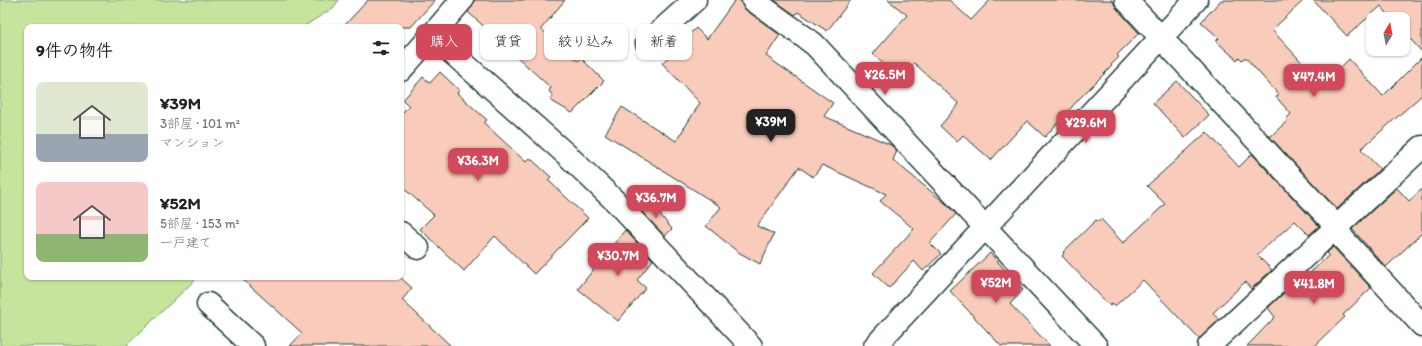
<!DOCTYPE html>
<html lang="ja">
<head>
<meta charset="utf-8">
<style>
	:root { --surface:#fff; --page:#f2f2f2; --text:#222; --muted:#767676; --accent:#d1495b }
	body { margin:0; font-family:Itim,"Klee One",sans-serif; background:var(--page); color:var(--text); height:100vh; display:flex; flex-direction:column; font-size:15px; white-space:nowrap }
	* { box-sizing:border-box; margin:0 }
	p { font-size:13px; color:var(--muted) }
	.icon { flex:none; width:22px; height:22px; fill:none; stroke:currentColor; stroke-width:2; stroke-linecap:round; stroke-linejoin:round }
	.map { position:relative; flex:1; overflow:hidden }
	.details { position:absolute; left:24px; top:24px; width:380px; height:256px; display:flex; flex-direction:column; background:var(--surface); border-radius:8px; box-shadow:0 1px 3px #0004 }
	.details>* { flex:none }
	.top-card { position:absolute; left:416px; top:24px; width:380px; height:36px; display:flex; gap:8px }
	.needle { width:26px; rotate:10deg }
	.tools { position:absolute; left:1366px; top:12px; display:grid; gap:8px }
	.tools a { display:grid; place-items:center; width:44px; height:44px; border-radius:8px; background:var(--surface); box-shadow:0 1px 3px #0004; font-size:20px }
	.price { position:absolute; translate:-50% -34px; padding:0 9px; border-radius:8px; background:var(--accent); color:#fff; font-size:13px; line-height:26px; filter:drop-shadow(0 1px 2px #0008) }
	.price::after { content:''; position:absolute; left:50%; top:24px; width:12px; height:9px; margin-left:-6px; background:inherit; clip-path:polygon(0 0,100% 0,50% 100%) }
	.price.on { background:#222; color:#fff }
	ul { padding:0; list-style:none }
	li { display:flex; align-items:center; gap:12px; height:100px; padding:0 12px }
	li span { display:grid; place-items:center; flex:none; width:112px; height:80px; border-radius:8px; color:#555 }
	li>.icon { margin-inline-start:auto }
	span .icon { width:48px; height:48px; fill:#fffc; stroke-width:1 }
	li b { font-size:17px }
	h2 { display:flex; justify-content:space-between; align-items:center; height:48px; padding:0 12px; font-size:17px }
	.chip { padding:0 14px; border-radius:8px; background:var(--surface); box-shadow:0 1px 3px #0004; font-size:14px; line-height:36px }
	.chip.on { background:var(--accent); color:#fff }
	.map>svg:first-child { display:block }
	.green { fill:#c6e49c; stroke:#729068 }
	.building { fill:#f8cbba; stroke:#1f3d34 }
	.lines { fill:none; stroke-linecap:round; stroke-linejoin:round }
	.minor-casing { stroke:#1f3d34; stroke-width:25 }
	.minor { stroke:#fff; stroke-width:22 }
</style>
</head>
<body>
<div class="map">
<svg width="1422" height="346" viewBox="0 0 1422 346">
	<rect width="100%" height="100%" fill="#fff"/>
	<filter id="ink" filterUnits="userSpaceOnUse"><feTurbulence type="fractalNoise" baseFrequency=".025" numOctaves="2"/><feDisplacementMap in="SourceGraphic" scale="8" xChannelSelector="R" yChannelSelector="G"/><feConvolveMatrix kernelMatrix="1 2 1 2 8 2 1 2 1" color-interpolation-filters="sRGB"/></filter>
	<g filter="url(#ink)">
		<path class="green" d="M0,0h339l-6,8 -30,19h-276v250h171l-72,69h-126z"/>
		<path class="building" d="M368,0h67l-24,27h-68z
			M474,0h91l-24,29 37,32 3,-3 23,23 -32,32 -22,-13 3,-4 -4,-5 2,-3 -83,-76z
			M735,0h6l1,5 4,5 34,25 -14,21 67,47 -9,13 67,29 6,6 -4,9 52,43 11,11 -26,29 11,11 -18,17 -9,-10 -25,27 -16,-15 41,-44 -34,-28 6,-7 -64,-29 -9,12 -14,-10 -42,59 17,8 -14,30 -22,-12 -32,-26 15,-19 -116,-73 17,-27 54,34 24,-38 -38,-40 13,-12 -2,-1 23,-22 11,11z
			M774,0h77l-24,31 -29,-19 -3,3z
			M888,0h61l22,20 19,-20h122l5,9 22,24 -22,22 2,2 -8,8 1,1 -33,33 -34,38 -18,-16 -36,39 -28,-25 -6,7 -17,-16 19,-22 -45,-41 -15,16 -26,-25 34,-39z
			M1221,0h83l-32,30 51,55 26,-26 34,37 39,-39v38l-61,54 19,20 -43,40 -67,-72 17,-16 -1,-2 5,-5 -15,-17 3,-2 -34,-38 -3,3 -3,-3 -2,3 -21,-19 3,-3 -18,-16z
			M1313,0h109v52l-19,-21v-12h-11l-11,-13 -34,30z
			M440,72l19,18 -2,3 30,27 -3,3 42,39 4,-4 21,19 -3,3 40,38 -54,56 -39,-38 -31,35 -44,-42 14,-14 -33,-29v-72l8,-8 -6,-6 20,-23 7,6z
			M1177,81l32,34 -24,23 -32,-35z
			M1207,132l32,35 13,-13 67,72 -10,9 -14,-14 -38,34 15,15 -21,19 -6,-7 -32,31 6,7 -20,19 -56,-59 -28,26 -3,-2 -2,2 -48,-50 2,-3 -1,-1 33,-32 2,2 3,-3 22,24 42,-39 -18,-18z
			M1397,188l12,13 13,-12v44l-36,34 -34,-38z
			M649,201l23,28 -7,7 -24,-25z
			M625,230l28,30 -16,20 9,8 -28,33 -40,-32z
			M1333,247l38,41 -28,27 2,2 -30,29h-68l28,-29 -7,-9 20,-19 3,2 38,-36 -2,-2z
			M990,253l33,37 -13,14 40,42h-49l-51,-55z
			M240,277h160l12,11 -10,12 49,46h-161l12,-13z"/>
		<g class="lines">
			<defs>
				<path id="minor" d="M462,0l-30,35 135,120 49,47 135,144
					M753,0l61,44 282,302
					M1126,0l211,227 6,12 79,86
					M647,43l48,-43
					M401,70l31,-35
					M401,233l17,15
					M208,304l45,42
					M875,346l321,-346
					M1209,346l213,-199"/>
			</defs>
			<use href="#minor" class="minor-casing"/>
			<use href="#minor" class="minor"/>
		</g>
	</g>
</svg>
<div class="tools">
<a><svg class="needle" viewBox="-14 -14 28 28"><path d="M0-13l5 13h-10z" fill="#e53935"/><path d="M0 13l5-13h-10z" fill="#767676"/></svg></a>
</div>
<b class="price" style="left:885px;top:96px">¥26.5M</b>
<b class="price" style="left:1314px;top:98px">¥47.4M</b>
<b class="price on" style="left:771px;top:143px">¥39M</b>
<b class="price" style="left:1086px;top:144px">¥29.6M</b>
<b class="price" style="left:478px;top:182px">¥36.3M</b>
<b class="price" style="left:656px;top:219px">¥36.7M</b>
<b class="price" style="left:618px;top:277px">¥30.7M</b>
<b class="price" style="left:996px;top:304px">¥52M</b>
<b class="price" style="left:1314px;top:305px">¥41.8M</b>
<div class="top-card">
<a class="chip on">購入</a>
<a class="chip">賃貸</a>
<a class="chip">絞り込み</a>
<a class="chip">新着</a>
</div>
<section class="details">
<h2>9件の物件<svg class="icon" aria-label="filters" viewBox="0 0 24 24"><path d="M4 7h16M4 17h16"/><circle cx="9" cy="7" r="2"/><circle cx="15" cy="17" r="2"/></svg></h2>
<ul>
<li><span style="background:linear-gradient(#dfe7d0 65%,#9aa5b1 0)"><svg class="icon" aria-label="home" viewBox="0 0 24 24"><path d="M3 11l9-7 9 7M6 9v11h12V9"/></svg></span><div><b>¥39M</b><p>3部屋 · 101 m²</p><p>マンション</p></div></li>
<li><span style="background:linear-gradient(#f6c9c9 65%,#8fb573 0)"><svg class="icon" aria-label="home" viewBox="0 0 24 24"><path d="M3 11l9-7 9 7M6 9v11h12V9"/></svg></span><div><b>¥52M</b><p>5部屋 · 153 m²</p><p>一戸建て</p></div></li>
</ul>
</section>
</div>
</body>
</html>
